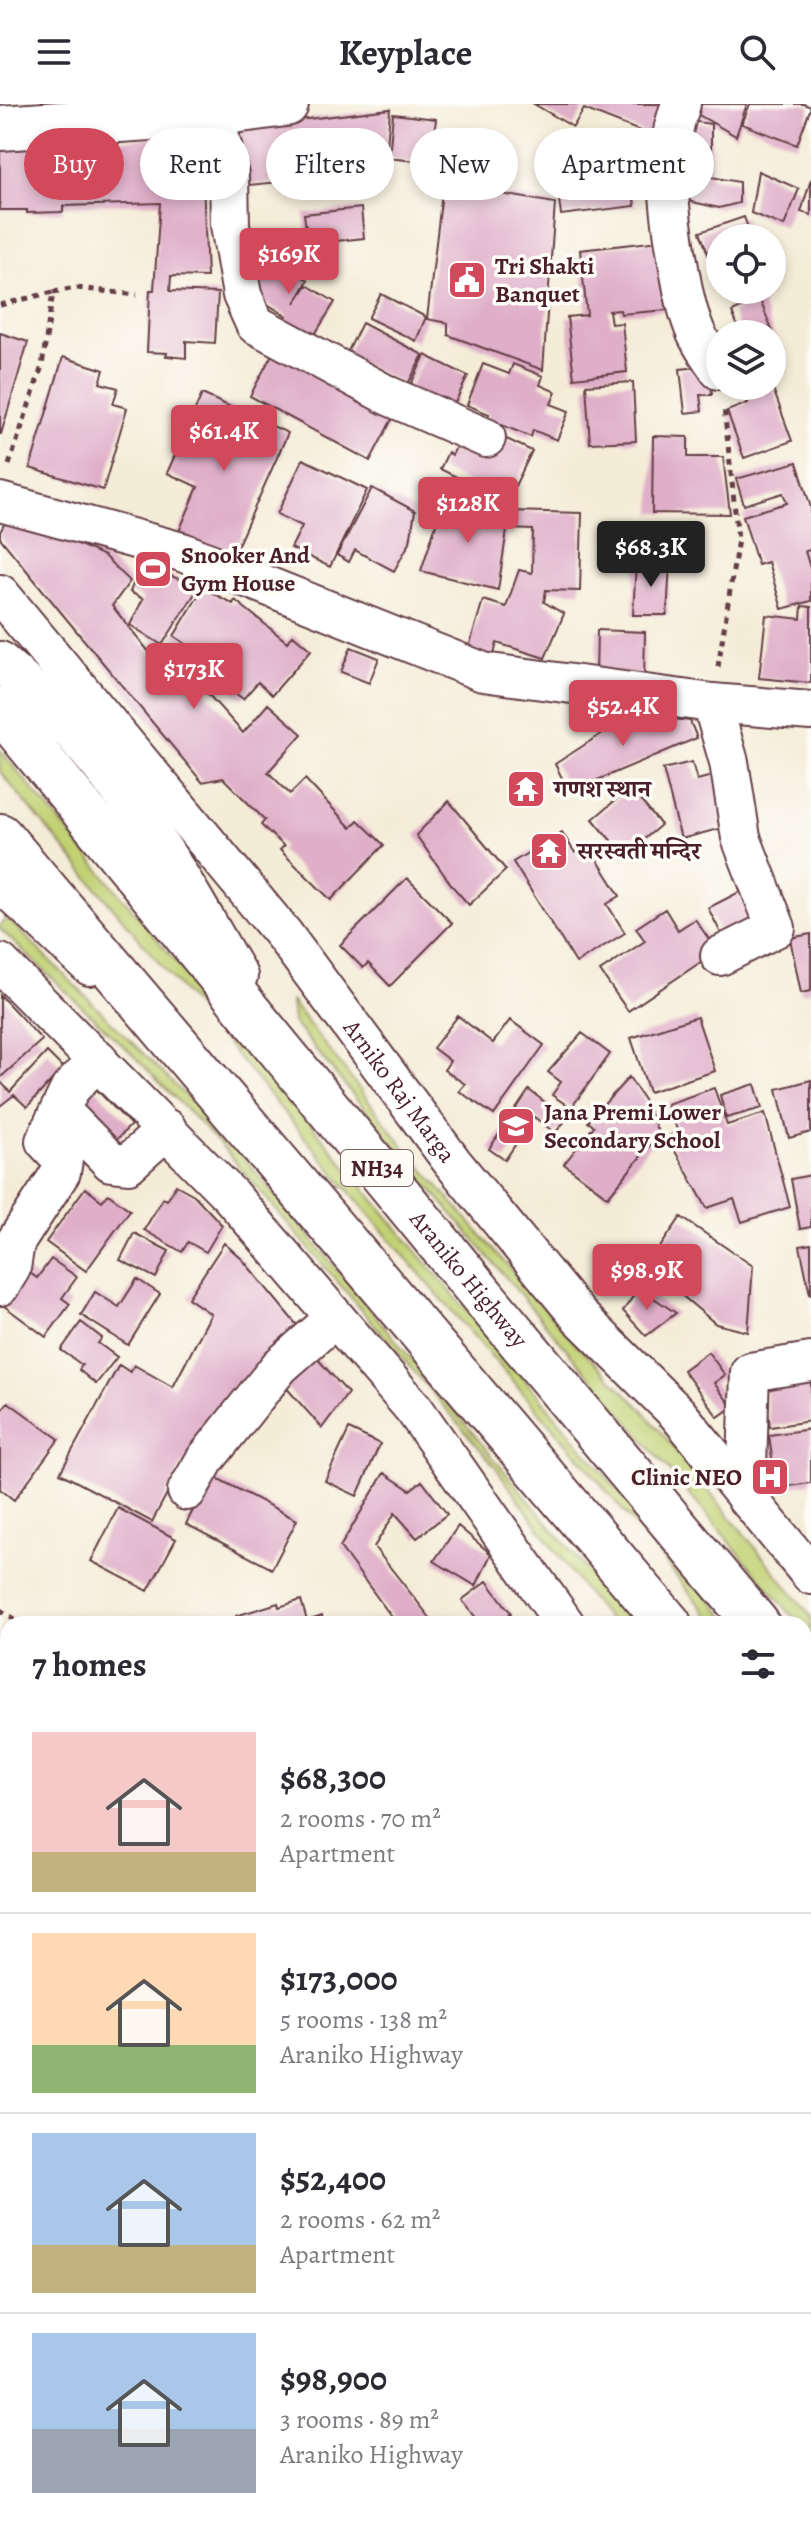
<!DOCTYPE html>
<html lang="en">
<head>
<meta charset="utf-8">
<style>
	:root { --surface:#fff; --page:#f2f2f3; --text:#2b2b33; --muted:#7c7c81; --line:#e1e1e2; --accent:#d1495b }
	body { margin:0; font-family:Alegreya,"Noto Serif Devanagari",serif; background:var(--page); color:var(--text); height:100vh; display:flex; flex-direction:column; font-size:30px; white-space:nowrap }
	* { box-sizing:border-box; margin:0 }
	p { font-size:26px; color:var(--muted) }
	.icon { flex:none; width:44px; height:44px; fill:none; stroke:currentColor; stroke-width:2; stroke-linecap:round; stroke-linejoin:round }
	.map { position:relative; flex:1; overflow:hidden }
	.side { position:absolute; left:0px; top:1512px; width:812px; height:914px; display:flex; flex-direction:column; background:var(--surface); border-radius:24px 24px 0 0; box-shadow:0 4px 12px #0003 }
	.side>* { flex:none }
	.guide { position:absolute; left:24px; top:24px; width:764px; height:72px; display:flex; gap:16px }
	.fabs { position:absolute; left:706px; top:120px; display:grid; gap:16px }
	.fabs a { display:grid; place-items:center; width:80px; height:80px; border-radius:50%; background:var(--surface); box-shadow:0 4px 12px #0003; font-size:40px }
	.price { position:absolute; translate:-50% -68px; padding:0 18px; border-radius:8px; background:var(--accent); color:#fff; font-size:26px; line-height:52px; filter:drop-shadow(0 2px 4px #0008) }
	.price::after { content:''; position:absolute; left:50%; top:48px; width:24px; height:18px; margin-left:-12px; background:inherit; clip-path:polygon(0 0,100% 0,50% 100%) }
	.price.selected { background:#222; color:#fff }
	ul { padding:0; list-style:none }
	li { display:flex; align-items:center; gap:24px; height:200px; padding:0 32px }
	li+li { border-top:2px solid var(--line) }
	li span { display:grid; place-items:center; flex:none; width:224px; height:160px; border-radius:0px; color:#555 }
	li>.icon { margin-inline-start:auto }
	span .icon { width:96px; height:96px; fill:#fffc; stroke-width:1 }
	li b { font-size:34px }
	h2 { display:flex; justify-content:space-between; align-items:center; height:96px; padding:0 32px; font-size:34px }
	.tag { padding:0 28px; border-radius:36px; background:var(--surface); box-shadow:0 4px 12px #0003; font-size:28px; line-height:72px }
	.tag.selected { background:var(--accent); color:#fff }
	header { display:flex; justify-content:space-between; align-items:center; height:104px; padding:0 32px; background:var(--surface); font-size:36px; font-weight:600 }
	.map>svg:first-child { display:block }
	.green { fill:#c1d173; stroke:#86784f; stroke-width:2 }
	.building { fill:#dfaec8 }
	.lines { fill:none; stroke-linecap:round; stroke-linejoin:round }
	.minor-casing { stroke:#643e45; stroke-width:42 }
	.major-casing { stroke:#643e45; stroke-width:48 }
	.highway-casing { stroke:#643e45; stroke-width:48 }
	.path { stroke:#643e45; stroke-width:5; stroke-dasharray:6 6; stroke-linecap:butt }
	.minor { stroke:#fff; stroke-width:38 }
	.major { stroke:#fff; stroke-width:44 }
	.highway { stroke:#fff; stroke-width:44 }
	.labels { text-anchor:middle; stroke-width:7; stroke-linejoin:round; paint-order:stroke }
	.shield { fill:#fdfcf7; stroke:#806168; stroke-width:2 }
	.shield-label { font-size:22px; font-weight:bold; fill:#4a1f2b }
	.poi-label { font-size:24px; font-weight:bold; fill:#4a1f2b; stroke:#fdfcf7; text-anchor:start }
	.street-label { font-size:24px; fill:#4a1f2b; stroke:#fdfcf7 }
</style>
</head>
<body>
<header><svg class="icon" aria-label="menu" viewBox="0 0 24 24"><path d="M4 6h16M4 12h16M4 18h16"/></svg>Keyplace<svg class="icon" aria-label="search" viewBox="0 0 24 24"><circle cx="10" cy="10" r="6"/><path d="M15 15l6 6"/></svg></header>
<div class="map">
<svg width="811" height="2425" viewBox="0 0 811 2425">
	<rect width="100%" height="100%" fill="#fdfcf7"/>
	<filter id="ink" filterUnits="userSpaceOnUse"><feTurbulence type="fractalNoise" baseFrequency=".0125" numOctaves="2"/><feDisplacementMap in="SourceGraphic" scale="16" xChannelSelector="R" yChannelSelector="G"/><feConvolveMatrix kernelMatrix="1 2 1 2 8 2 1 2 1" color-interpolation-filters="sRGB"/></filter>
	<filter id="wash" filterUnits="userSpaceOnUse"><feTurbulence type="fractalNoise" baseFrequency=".006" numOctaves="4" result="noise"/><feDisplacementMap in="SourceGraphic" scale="32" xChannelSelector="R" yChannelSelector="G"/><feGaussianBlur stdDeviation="1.8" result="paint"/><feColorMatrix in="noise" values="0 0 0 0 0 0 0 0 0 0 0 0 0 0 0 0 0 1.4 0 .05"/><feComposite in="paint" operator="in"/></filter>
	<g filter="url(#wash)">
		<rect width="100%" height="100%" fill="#f5ecd8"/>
		<path class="green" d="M0,646l403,485 328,389h-16l-127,-156 -201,-232 -387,-464z
			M7,814l216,215 409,491h-20l-30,-36 -88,-123 -275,-322 -88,-90 -131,-124v-4z
			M291,897l114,147 170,195 68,67 168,206v22l-7,-8v-6h-5l-400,-473 -106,-129z"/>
		<g id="blocks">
			<path class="building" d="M534,0h136l-10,35 -76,-30 -11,18z
				M691,0h56l-11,32 -48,-27z
				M750,0h54l7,3 -14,38 -55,-21z
				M390,5l-5,63 -136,13 -14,-57z
				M393,10l43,5 -5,44 -42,-5z
				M683,16l28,4v53l28,5v21l-20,5 -40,-9z
				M201,29l6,144 -36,-1 -1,15 48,2 -3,50 -29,-2v17l-20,-2 1,-3 -20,-1 3,-62h4l6,-87 -97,3v6l-36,1v-3h-27v-59z
				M629,57l6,45 -74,9 -6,-45z
				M758,67l41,18 -15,37 -33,-13z
				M811,75v36l-10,-3z
				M443,80l112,19 -12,167 -95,-35v-12l-21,-4z
				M361,104l3,30 -56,6 -4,-30z
				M744,113l8,21h-32v36l-4,2 -16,-44z
				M659,137l8,69 -46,4 -1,-4 -11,1 2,13 11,-1 5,49 -53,6 -7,-61 20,-2 -7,-65z
				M263,149l45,27 -13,23 12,-18 28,17 -25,40 -27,-18 4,-8 -45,-27z
				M381,190l45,23 -10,24 -48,-23z
				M760,196l19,48 -7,3v-17h-31l-9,-22z
				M362,219l61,32 -16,31 -61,-31z
				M0,229l28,9 -27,92h-1z
				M279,237l120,65 -29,55 -120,-65z
				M425,251l43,21 -17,35 -43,-21z
				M63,253l41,13 -4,13 18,5 -5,16 14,4 -24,82 -73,-22z
				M483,260l26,10 4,-10 30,12 -3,9 16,7 -5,12 18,7 -12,29 -24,-10 -2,7 -44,-18 2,-5 -22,-9z
				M710,262l2,29h-12l2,16 -17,2 -5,-44z
				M633,278l3,59 -46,2 -4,-58z
				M762,282h10l20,55 -48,17 -17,-47 21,-8 -5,-11z
				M202,290l86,39 -57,127 -54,-24 21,-49 -31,-14z
				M498,331l34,16 -20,41 -5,-4 -5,11 -62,-30 8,-17 4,3 6,-12z
				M653,332l35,1v20h35l7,57 -78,-1z
				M303,355l64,31 -37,77 -39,-19 11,-22 -25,-12z
				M797,358l14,46v42l-6,1 6,20v30l-29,8 -14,-47 -10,3 -15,-49 44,-13 -4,-10 -39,12 -8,-26z
				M372,384l43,23 -5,31 -16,29 -39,-21 -6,12 -12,-7z
				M444,395l65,17 -11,74 -77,-19z
				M510,407l72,2 -2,78 -34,-1 -2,12 20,12 -19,44 -48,-15 -4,15 -25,-7 15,-51 23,7 13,-37 13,3 1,-43 -24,-1z
				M10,409l94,43 26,25 -18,25 54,67 16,-8 61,68 25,-29 34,30 -34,38 22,22 15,-15 46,49 7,-8 26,25 -53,55 -51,-50 4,-4 -23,-21 4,-5 -42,-42 -21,4 -138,-166 -64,-78v-6z
				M636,458l34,2 -3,51h-34z
				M141,460l58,23 -37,58 -32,-20 13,-26 -13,-7z
				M203,484l30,16 2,-4 52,42 6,-7 18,15 -39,45 -14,-13 -15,17 -21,-16 11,-15 -27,-21 -5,7 -27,-18z
				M802,502l9,1v76l-52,-5 7,-63 35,4z
				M597,526l48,2 -1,47 -48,-1z
				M351,543l28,11 -10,25 -28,-11z
				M632,610l58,7 7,17 -128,54 -14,-28z
				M692,658l5,18 19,-5 13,51 -48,13 -18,-70z
				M630,684l31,37 -37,31 -31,-37z
				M449,697l57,69 -37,35 -16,-18 -37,-52z
				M562,728l13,21 13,-8 32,51 -13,8 18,29 -49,30 -63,-101z
				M407,774l45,45 -62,63 -22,-23 -5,5 -23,-23z
				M751,782l20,36 -44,23 -19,-37z
				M665,805l13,21 17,-11 22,32 -89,60 -28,-40 45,-30 -9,-13z
				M811,830v57l-10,2 -11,-55z
				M0,891l42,45 -42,38z
				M458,912l35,27 17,-23 34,25 -50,70 -35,-24 6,-7 -21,-14 6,-9 -17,-13z
				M697,913l18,54 -66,21 -18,-54z
				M582,929l28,21 -39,54 -19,-13 9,-13 -13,-10z
				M47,948l16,16 -36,39 -13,-12 -14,11v-25l10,11z
				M629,973l15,23 15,34 -51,63 -44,-33 30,-38 -6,-4z
				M811,976v52l-22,6 -12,-49z
				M755,980l7,24 -36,10 -6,-23z
				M92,981l39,40 -17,17 -39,-41z
				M714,984l13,37 38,-12 25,94 -48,15 -8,-23 -27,9 -40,-71 11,-5 -11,-28z
				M529,986l38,29 -12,14 -21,-16 -29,43 -16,-11z
				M811,1071v52l-11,2 -9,-50z
				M176,1081l18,10 28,30 -16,27 -18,-10 -6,10 -38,-22 19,-32 4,2z
				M85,1084l17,13 6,-7 22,16 -44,61 -40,-29z
				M681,1113l72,49 -5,66 -32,-8 -69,-58z
				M134,1129l35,18 -13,27 -36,-18z
				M224,1139l18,16 59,71 -120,137 -29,55 -92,-49 59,-108 11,7 4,-7 39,22 38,-73 -23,-16z
				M811,1140v49l-1,1 -10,-48z
				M51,1155l26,18 -15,21 8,6 -24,33 -46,-34 20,-37 17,12z
				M137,1175l23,15 -32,51 -47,-30 14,-23 24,15z
				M639,1184l37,25 -30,23 -23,-25z
				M81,1218l21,16 -4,5 19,14 -21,27 -17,-14 3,-5 -21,-15z
				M708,1248l17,23 -11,8 18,24 -14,10 -35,-47z
				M315,1252l33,37 -26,35 -39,-44z
				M811,1271v46l-41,6 -6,-45z
				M8,1298l51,37 -45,61 -14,-11v-77z
				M349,1325l31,15 -23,52 -32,-15z
				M811,1325v54l-35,5 -7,-53z
				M384,1369l26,17 12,-9 25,33 -30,24 -22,-25 -21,34 61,77h-38l-57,-77z
				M211,1371l86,45 -25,49 -86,-45z
				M118,1404l58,31 -28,52 -57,-30z
				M458,1422l33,28 -15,32 -42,-25z
				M487,1477l24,32 -15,11h-15l-19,-24z
				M301,1496l6,21 15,-5 2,8h-85l-3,-8 42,-13 1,4z
				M8,1576v114l-8,-4v-91z
				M804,1871h7v75l-7,1z
				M811,1963v84l-7,1v-84z
				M8,2013v75l-8,-4v-53z
				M804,2192l7,14v38l-7,3z
				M804,2277l7,15v27l-7,4z
				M811,2377v36l-7,-12v-21z
				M71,2418h33l3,7h-45l-1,-3z
				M147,2418h99l4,7h-89l-1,-3 -10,3z
				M359,2418h43l3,7h-43z
				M419,2418h54l3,7h-54z
				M518,2418h82v1l-19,6h-59z
				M717,2418h22l3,5 10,-5h15l3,7h-68z"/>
		</g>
	</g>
	<g filter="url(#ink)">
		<use href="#blocks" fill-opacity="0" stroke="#643e45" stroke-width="2"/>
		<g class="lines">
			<defs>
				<g id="minor">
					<path d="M681,0c-19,51 -13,99 -4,152 4,24 8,49 17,72 5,15 17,29 25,42"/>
					<path d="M209,10l10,19 10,43 1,49 12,70 13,29 134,72 97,42"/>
					<path d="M0,398l182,50 301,120 229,31 99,8"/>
					<path id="s1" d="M0,490l284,341 169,228 126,153 98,97 134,162"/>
					<path d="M0,557c59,51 112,115 156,179 30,43 55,91 82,136"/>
					<path d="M712,599l17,59 12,76 35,90 -56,28"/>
					<path d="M0,778l90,84"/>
					<path d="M0,859l230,232 184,214 151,215"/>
					<path d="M60,1006l51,52 17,2 39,-35"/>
					<path d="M0,1182l11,-18 4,-25 46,-71 2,-12 -18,-19 25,-52 28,-30"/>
					<path d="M187,1387l18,-31 75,-94 55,-48"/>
					<path d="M746,1394l4,-126 61,-10"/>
					<path d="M0,1701l8,4"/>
					<path d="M804,1806l7,7"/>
				</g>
				<path id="major" d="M0,24l209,-14 77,-10
					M804,2346l7,-3
					M640,2425l14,-7"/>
				<g id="highway">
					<path id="s2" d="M0,605l485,590 272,325"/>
					<path d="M0,732l669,788"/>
					<path d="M804,1578l7,9"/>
					<path d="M804,1682l7,9"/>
				</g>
			</defs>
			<use href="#minor" class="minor-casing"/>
			<use href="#major" class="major-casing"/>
			<use href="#highway" class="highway-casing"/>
			<path class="path" d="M53,188l24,-4 60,7
				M0,201l53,-13 -11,74 -33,99
				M718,563l20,-128 -14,-132
				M0,1506l23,14
				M0,2114l8,4
				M0,2169l8,-11
				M0,2192l8,8
				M0,2363l8,-4
				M127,2418l4,7"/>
			<use href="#minor" class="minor"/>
			<use href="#major" class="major"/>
			<use href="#highway" class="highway"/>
		</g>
	</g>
	<defs>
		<symbol id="civic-square" viewBox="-11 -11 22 22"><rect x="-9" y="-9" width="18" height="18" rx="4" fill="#d1495b" stroke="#fdfcf7"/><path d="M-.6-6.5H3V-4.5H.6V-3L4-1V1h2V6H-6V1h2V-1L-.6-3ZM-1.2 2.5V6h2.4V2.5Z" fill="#fff"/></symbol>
		<symbol id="stadium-square" viewBox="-11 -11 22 22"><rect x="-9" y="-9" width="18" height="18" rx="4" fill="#d1495b" stroke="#fdfcf7"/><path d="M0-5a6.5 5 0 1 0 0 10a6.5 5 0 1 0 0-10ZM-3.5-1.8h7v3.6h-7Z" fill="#fff"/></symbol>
		<symbol id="temple-square" viewBox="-11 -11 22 22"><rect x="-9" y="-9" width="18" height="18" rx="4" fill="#d1495b" stroke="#fdfcf7"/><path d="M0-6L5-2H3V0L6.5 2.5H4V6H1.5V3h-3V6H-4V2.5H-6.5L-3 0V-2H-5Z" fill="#fff"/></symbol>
		<symbol id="school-square" viewBox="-11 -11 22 22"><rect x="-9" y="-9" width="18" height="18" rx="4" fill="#d1495b" stroke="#fdfcf7"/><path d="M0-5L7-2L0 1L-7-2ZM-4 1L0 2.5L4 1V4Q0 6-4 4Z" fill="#fff"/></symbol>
		<symbol id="hospital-square" viewBox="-11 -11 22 22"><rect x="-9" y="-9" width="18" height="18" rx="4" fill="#d1495b" stroke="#fdfcf7"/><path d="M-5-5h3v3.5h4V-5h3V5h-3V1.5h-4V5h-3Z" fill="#fff"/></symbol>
	</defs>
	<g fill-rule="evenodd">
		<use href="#civic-square" x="445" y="154" width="44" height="44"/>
		<use href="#stadium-square" x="131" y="443" width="44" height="44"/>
		<use href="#temple-square" x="504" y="663" width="44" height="44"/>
		<use href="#temple-square" x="527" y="725" width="44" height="44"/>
		<use href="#school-square" x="494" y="1000" width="44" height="44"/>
		<use href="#hospital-square" x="748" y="1351" width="44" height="44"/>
	</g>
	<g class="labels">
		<rect class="shield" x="341" y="1046" width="72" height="36" rx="6"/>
		<g class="shield-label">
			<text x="377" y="1072">NH34</text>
		</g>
		<g class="poi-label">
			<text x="495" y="170">Tri Shakti<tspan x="495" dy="28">Banquet</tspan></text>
			<text x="181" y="459">Snooker And<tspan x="181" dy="28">Gym House</tspan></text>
			<text x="554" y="693">गणश स्थान</text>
			<text x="577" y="755">सरस्वती मन्दिर</text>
			<text x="544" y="1016">Jana Premi Lower<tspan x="544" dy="28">Secondary School</tspan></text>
			<text x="742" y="1381" text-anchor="end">Clinic NEO</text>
		</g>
		<g class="street-label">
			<text dy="8" stroke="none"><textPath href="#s1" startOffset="638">Arniko Raj Marga</textPath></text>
			<text dy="8" stroke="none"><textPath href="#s2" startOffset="738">Araniko Highway</textPath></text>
		</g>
	</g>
</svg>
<div class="fabs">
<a><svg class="icon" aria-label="locate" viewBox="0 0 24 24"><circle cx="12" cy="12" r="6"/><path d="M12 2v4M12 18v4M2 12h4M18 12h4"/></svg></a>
<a><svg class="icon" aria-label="layers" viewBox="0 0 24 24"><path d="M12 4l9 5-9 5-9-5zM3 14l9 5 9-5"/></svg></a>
</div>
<b class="price" style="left:289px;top:192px">$169K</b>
<b class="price" style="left:224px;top:369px">$61.4K</b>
<b class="price" style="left:468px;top:441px">$128K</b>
<b class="price selected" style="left:651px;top:485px">$68.3K</b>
<b class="price" style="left:194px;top:607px">$173K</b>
<b class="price" style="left:623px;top:644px">$52.4K</b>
<b class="price" style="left:647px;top:1208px">$98.9K</b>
<div class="guide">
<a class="tag selected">Buy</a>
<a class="tag">Rent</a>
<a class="tag">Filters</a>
<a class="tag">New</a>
<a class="tag">Apartment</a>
</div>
<section class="side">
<h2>7 homes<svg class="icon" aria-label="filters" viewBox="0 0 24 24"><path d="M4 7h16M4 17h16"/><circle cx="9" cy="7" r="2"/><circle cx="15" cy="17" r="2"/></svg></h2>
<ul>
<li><span style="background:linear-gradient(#f6c9c9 75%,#c2b280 0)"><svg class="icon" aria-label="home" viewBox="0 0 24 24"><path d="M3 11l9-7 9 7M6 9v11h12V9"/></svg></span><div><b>$68,300</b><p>2 rooms · 70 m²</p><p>Apartment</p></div></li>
<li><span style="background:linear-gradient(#ffd9b3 70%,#8fb573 0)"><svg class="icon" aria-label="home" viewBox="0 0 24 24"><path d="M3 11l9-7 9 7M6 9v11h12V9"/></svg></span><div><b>$173,000</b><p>5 rooms · 138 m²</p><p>Araniko Highway</p></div></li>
<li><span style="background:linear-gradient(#a9c7e8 70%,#c2b280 0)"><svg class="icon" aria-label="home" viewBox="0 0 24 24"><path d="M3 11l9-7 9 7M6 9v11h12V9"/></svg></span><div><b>$52,400</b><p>2 rooms · 62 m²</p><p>Apartment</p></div></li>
<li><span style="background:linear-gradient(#a9c7e8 60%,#9aa5b1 0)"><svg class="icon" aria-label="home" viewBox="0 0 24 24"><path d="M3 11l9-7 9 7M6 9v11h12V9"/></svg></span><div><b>$98,900</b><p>3 rooms · 89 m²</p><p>Araniko Highway</p></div></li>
</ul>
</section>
</div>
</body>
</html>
